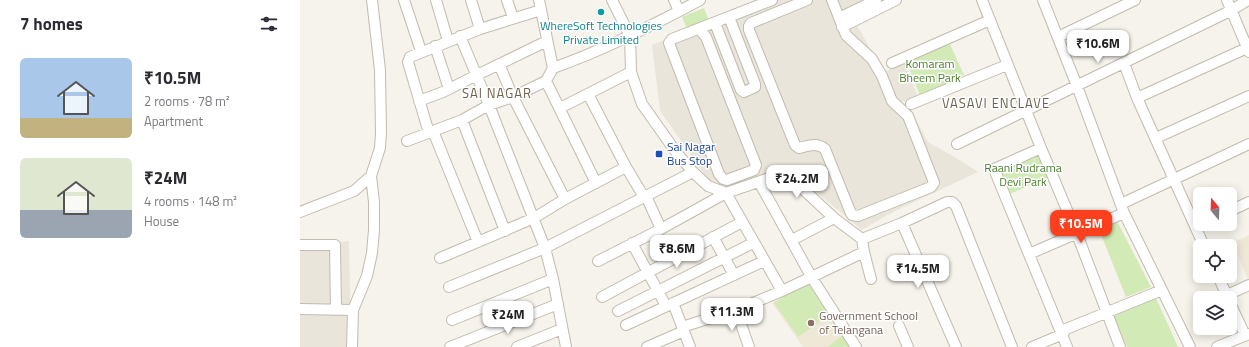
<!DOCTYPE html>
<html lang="en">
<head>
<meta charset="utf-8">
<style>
	:root { --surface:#fff; --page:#f2f2f3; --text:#2b2b33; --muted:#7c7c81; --accent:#fc3f1d }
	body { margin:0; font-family:"Titillium Web",sans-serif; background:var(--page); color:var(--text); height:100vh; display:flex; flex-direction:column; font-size:15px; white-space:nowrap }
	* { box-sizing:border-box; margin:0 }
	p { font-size:13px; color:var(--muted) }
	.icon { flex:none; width:22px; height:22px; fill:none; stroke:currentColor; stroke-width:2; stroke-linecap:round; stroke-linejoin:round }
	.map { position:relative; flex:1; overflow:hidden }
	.side { display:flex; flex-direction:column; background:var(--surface); width:300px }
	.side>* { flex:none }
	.needle { width:26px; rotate:341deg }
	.buttons { position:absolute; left:893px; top:187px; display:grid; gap:8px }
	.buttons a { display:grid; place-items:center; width:44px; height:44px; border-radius:6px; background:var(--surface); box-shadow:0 2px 10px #0003; font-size:20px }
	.price { position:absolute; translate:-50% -34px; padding:0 9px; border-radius:8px; background:#fff; color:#222; font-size:13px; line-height:26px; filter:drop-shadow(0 1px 2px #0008) }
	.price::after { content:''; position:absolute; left:50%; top:24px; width:12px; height:9px; margin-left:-6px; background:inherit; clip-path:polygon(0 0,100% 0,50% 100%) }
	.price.active { background:var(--accent); color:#fff }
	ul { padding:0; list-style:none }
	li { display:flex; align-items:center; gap:12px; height:100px; padding:0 20px }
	li span { display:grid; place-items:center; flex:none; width:112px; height:80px; border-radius:6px; color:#555 }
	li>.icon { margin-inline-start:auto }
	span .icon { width:48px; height:48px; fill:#fffc; stroke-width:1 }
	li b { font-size:17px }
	h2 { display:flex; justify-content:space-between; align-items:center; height:48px; padding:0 20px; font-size:17px }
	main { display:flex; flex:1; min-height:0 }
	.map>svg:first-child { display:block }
	.residential { fill:#eae5da }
	.education { fill:#efe8d6 }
	.green { fill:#d2eab5 }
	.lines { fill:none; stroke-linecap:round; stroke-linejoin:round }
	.minor-casing { stroke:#c2bbae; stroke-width:12 }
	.minor { stroke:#fff; stroke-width:10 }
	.culture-dot { fill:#0f9aa8; stroke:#fff; stroke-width:1.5 }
	.transit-dot { fill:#1a4fb4; stroke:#fff; stroke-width:1.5 }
	.education-dot { fill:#8d6e63; stroke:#fff; stroke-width:1.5 }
	.labels { text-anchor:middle; stroke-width:3; stroke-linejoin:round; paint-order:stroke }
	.culture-label { font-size:12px; fill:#0d838f; stroke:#fff }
	.park-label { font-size:12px; fill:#4a7f2a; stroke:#fff }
	.transit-label { font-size:12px; fill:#164399; stroke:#fff; text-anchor:start }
	.education-label { font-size:12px; fill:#785e54; stroke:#fff; text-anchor:start }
	.neighbourhood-label { font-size:13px; letter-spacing:1px; fill:#6e6250; stroke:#fff }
</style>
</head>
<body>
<main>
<section class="side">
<h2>7 homes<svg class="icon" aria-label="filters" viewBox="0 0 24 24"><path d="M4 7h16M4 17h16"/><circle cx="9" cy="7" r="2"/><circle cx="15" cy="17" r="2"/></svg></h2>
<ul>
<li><span style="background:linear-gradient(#a9c7e8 75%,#c2b280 0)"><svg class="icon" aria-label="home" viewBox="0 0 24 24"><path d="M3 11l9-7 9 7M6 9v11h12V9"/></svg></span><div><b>₹10.5M</b><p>2 rooms · 78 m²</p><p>Apartment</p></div></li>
<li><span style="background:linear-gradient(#dfe7d0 65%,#9aa5b1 0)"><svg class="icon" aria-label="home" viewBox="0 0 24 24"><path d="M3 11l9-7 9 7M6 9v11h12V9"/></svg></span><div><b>₹24M</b><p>4 rooms · 148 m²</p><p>House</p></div></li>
</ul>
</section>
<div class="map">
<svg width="949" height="347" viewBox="0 0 949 347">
	<rect width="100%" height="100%" fill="#f6f3ec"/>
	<path class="residential" d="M463,0h119l-31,15 32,56h4l17,-11 14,37 -20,6 8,3 9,12 13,24 30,17 20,13 -89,42 -27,16 -64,-53 -13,-5 -55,17 -20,-7 -50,-71 -8,-66z
		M49,241l2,106h-51v-105l19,1z"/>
	<path class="education" d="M949,235v46l-17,-38z
		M508,283l35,52 -16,12h-24l-31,-44z"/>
	<path class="green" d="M404,8l5,13 -22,8 -5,-12z
		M649,42l15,33 -44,21 -14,-36z
		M738,155l10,23 -41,17 -9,-23z
		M817,221l34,66 -25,10 -28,-70z
		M507,281l24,33 -33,23 -24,-34z
		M856,298l22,49h-51l-13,-31z
		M543,335l7,12h-23z"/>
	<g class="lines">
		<defs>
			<path id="minor" d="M104,0l17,51
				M136,0l12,41
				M171,0l9,29
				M207,0l6,18
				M312,0l18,36 1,36 11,32 34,48 17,20 15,14 18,7 56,98
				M374,0l5,11
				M507,0l-56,23 -2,3v4l46,115 4,3c9,-2 18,-6 26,1l25,62 2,4 6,1 73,-29 3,-4 -1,-3 -25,-64 -16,-15 -10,-25 -10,-17 -26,-24 -14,-35
				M682,0l59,148 36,86 43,113
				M743,0l34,86 47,127 66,134
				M927,0l22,52
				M539,18l37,-18
				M415,23l26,67 3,2 11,-5v-3l-26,-67
				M542,27l54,-27
				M399,29l7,8 50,128 -2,5 -27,10 -4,-1 -4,-5 -50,-131 3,-4 100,-39
				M160,36l29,69 56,143 8,31 13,68
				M758,37l77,-37
				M135,46l14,43
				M592,63l98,-43
				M824,63l13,35 67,148
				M199,64l14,33 52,102
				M253,68c51,-18 99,-42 147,-68
				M246,81l50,102
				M288,94l38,73 18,30
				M837,98l110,-50
				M119,101l24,-9 34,-17 70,-34
				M611,104l96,-39
				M260,108l71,-36
				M162,120l43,111
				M133,131l45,111
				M129,133l-21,-71 2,-5 70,-28 61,-19
				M856,138l93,-42
				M107,141l55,-21 27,-15 24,-8 33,-16 7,-13 -14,-68
				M657,144l275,-134 16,-10
				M741,148l-47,21 73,178
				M459,182l53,96 44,69
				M821,204l128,-60
				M930,211l19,-9
				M0,212l54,-21 17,-15
				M602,223l54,124
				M361,229l-15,-33 47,-24
				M413,237l21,38
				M562,239l40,-16 45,-21h5l4,4 56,141
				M492,240l42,-22
				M332,243l34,63
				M0,245h35l1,65
				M729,254l95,-41
				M140,258l94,-40 31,-19 61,-32
				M298,261l63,-32 65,-36 52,-18 13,3 43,40 28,21 2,13 7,27
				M918,276l10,22
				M149,287l96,-39 101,-52
				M927,295l22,-10
				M302,297l140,-75
				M373,303l17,44
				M930,303l15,32
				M0,309l53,1
				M436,310l13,37
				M318,311l135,-68
				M152,320l101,-41
				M326,325l138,-64
				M599,326l9,21
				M382,327l54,-17 46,-19 82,-39
				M52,347l1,-37 14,-34 5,-23 2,-23v-28l-3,-26 9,-28 1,-15 -1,-63 -8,-70
				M150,347l108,-43
				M217,347l45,-18
				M347,347l37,-16
				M732,347l31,-13 3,-5 96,-39
				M917,347l32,-13"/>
		</defs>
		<use href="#minor" class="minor-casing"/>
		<use href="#minor" class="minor"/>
	</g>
	<circle class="culture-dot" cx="301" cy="12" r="4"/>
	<rect class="transit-dot" x="355" y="150" width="8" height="8" rx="2"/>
	<circle class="education-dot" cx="511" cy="323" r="4"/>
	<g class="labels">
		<g class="culture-label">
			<text x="301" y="30">WhereSoft Technologies<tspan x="301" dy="14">Private Limited</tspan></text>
		</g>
		<g class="park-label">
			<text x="630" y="68">Komaram<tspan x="630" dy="14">Bheem Park</tspan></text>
			<text x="723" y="172">Raani Rudrama<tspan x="723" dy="14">Devi Park</tspan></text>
		</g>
		<g class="transit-label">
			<text x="367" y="151">Sai Nagar<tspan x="367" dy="14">Bus Stop</tspan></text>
		</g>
		<g class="education-label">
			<text x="519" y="320">Government School<tspan x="519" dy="14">of Telangana</tspan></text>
		</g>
		<g class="neighbourhood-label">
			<text x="197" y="98">SAI NAGAR</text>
			<text x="696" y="108">VASAVI ENCLAVE</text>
		</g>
	</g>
</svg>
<div class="buttons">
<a><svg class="needle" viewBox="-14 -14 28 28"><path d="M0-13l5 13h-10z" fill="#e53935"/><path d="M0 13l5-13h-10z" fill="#7c7c81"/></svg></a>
<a><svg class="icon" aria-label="locate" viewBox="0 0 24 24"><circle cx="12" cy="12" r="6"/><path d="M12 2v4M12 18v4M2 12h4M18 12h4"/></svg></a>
<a><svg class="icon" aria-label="layers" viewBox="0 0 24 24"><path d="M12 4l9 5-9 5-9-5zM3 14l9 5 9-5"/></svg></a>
</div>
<b class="price" style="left:798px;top:64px">₹10.6M</b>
<b class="price" style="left:497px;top:199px">₹24.2M</b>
<b class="price active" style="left:781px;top:244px">₹10.5M</b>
<b class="price" style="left:377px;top:269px">₹8.6M</b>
<b class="price" style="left:618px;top:289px">₹14.5M</b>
<b class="price" style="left:432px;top:332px">₹11.3M</b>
<b class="price" style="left:208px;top:335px">₹24M</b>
</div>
</main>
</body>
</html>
